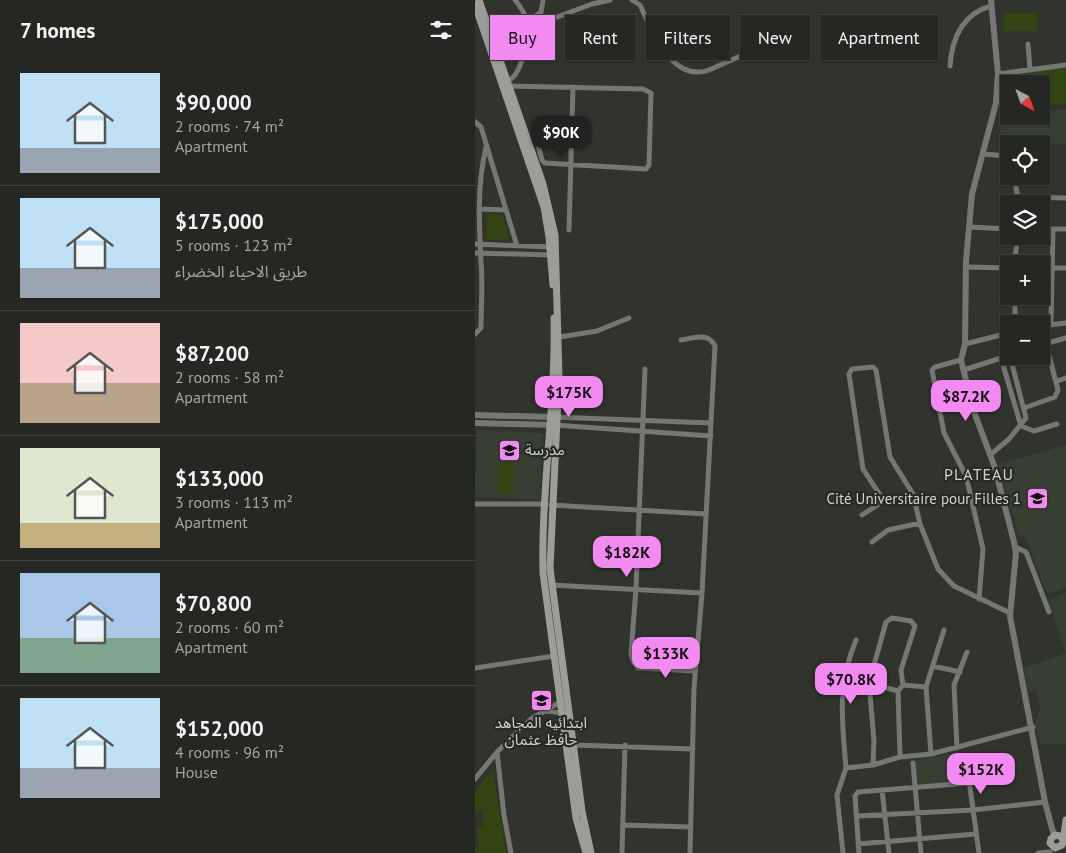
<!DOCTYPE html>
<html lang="en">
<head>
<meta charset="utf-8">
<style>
	:root { --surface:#252722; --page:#2d2f2a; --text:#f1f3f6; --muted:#a3a5a5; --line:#424440; --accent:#f38af1 }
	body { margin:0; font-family:"PT Sans","Noto Sans Arabic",sans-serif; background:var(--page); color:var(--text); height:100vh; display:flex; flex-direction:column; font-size:19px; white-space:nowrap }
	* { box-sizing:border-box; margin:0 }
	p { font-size:16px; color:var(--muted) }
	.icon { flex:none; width:28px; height:28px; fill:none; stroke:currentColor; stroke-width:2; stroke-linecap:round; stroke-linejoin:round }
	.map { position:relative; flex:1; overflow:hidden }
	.details { display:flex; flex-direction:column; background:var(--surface); width:475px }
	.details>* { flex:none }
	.top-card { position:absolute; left:15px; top:15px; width:475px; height:45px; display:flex; gap:10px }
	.needle { width:32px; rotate:139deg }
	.controls { position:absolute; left:525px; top:75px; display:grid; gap:10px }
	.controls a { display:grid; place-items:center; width:50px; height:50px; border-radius:0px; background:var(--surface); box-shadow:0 1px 4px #0004,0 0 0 1px var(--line); font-size:25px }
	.price { position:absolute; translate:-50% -42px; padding:0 11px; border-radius:10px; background:var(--accent); color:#111; font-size:16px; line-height:32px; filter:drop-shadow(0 1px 2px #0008) }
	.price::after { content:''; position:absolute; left:50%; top:30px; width:15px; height:11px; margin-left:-8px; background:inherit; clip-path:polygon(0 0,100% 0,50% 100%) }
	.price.current { background:#222; color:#fff }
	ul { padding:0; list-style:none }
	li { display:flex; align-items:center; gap:15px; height:125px; padding:0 20px }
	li+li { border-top:1px solid var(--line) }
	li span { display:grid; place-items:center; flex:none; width:140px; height:100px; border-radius:0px; color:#555 }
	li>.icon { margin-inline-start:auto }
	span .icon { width:60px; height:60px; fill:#fffc; stroke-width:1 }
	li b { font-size:21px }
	h2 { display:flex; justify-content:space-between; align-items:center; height:60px; padding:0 20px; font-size:21px }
	.chip { padding:0 18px; border-radius:0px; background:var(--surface); box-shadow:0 1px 4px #0004,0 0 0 1px var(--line); font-size:18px; line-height:45px }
	.chip.current { background:var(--accent); color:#111 }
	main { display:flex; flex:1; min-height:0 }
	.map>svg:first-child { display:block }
	.built { fill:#393e32 }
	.green { fill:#314411 }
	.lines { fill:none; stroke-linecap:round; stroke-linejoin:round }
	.minor { stroke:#757774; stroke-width:5 }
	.tertiary { stroke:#757774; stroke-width:6 }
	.secondary { stroke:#9b9d98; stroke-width:7 }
	.labels { text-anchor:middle; stroke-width:4.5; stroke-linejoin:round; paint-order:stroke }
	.poi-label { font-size:15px; fill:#d0d2ce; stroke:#272a24; text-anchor:start }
	.neighbourhood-label { font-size:16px; letter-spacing:1px; fill:#d0d2ce; stroke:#272a24 }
</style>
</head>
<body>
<main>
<section class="details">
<h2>7 homes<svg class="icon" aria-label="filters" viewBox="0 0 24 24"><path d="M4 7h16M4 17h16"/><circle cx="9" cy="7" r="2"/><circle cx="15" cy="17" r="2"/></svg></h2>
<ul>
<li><span style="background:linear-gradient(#bfe0f5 75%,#9aa5b1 0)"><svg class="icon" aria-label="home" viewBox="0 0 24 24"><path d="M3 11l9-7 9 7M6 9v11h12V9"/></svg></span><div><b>$90,000</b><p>2 rooms · 74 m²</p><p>Apartment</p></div></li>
<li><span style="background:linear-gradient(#bfe0f5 70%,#9aa5b1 0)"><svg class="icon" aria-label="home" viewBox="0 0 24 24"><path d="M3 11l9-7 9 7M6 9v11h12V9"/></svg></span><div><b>$175,000</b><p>5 rooms · 123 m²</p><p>طريق الاحياء الخضراء</p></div></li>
<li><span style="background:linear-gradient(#f6c9c9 60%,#b9a48a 0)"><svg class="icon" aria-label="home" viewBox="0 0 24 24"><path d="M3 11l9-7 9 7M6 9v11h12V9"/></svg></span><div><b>$87,200</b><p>2 rooms · 58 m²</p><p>Apartment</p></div></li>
<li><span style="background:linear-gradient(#dfe7d0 75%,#c2b280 0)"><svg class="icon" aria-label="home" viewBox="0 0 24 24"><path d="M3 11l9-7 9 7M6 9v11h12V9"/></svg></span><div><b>$133,000</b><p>3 rooms · 113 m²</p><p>Apartment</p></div></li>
<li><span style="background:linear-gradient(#a9c7e8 65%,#7fa58c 0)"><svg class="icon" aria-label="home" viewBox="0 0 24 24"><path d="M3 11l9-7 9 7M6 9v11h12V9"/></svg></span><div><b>$70,800</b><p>2 rooms · 60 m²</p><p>Apartment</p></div></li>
<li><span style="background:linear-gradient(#bfe0f5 70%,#9aa5b1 0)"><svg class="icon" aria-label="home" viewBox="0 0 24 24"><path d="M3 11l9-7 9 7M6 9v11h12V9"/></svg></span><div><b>$152,000</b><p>4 rooms · 96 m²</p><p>House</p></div></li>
</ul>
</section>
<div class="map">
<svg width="591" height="853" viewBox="0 0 591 853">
	<rect width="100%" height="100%" fill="#31342d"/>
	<path class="built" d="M591,109v35h-57v4l-12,1 7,-34 37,1v-4z
		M2,430l66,3 -3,67 -65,-3z
		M591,445v142l-15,6 -5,-2 -22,-56 -5,1 -1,-2 -20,-70z
		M591,593v60l-18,-54z
		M591,653v91h-25l-7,-25 4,-1 2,-13 -4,-15 -8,2 -4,-24z
		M477,753l1,26 -2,1v4l-32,4 -5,-27z"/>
	<path class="green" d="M529,13h34l-1,18h-34z
		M591,68v35l-25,3v-22h-12l-1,-12z
		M12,213l15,2 8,24 -24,1z
		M24,462h15l-1,32 -15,-1z
		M18,770l13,83h-31v-2l4,-1 -2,-21 7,-3 -2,-16 -7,1v-21z"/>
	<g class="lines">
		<path class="minor" d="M157,0l8,5c12,26 32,78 69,65l65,-29
			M52,22l14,-10 2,-12
			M53,28l64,-24 18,-4
			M553,44l2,25
			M475,66c2,-28 12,-52 41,-60
			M523,74l68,-9
			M32,81c15,-4 23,-47 20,-60 -2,-8 -7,-15 -12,-21
			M34,86l134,3 8,4 -2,72 -3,4 -101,-6 -3,-3 -4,-15
			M0,122l6,5 36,119
			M507,154l27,2
			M539,176l5,28
			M545,197l46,1
			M4,209l27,1
			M494,227l40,2
			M566,229h25
			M94,230l4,-143
			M0,244l76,3
			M0,253l76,2
			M539,264l4,-28
			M491,267l43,1
			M566,268h25
			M576,323l2,-94
			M540,324v-28
			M566,326l25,-3
			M0,334l6,-6c0,-22 2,-44 0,-66 -2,-38 -4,-77 5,-115
			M85,337l37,-6 32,-13
			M206,340c14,-2 27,-8 34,6l-13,247 -8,95 -4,165
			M490,344l44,-11
			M566,345l25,-7
			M526,358l20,68 13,5 23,-7
			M486,360l-26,7 -3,3 12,63 22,43 17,73 -4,50
			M170,369l-9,219 -5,66 2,7 5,7 57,3
			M489,370l40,-13
			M582,381l9,-3
			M549,408l31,-11 3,-7 -12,-46
			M79,417l157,6
			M79,425l157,11
			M515,455l19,-16 17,-21 -16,-62
			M0,504h71
			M76,505l155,9
			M387,515l17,-11 3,-6 -19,-29 -14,-95 3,-5 21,-2 3,3 14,87 23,37 7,30 18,45 16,17 56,27
			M397,542l16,-12 32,-7
			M540,547l11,5 23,60
			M76,585l151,8
			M458,666l27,6
			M0,668l79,-12
			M369,677l54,14 5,-6 23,2
			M423,691l2,66
			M70,711l19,2
			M99,745l119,4
			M482,748l-3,-63 13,-33
			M456,754l-5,-67 18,-57
			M491,758l13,95
			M438,763l8,90
			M398,765l1,-24 -5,-58 17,-61 6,-4 19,3 4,5 -14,44 2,15
			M371,768c-4,-47 -9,-83 10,-128
			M0,779l22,-27
			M407,790l7,63
			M382,816l116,-6 72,-8
			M148,825l68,2
			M383,844l118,-10
			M36,853l-7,-38 -7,-63 34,-33 31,-18
			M147,853l3,-108
			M368,853l-6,-58 9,-27 27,-3 27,-8 31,-3 102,-27
			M384,853l-4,-57 3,-4 111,-9
			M563,853l12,-1"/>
		<path class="tertiary" d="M516,0l7,74 -2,29 -24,91 -6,67 -1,83 -4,16 12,49 22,59 19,74 2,11 -6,63 35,186 9,34
			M0,415l77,2
			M0,423l76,2"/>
		<path class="secondary" d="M4,0l64,184 12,51 4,142 -9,191 32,243 9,42
			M0,5l69,202 5,30 4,48
			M79,318c2,85 -13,170 -11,255l33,245 10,35
			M588,840l-3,-4 -5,-1 -4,4 -1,4 5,5 7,-3 1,-2 3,-23"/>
	</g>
	<defs>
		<symbol id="school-square" viewBox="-11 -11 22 22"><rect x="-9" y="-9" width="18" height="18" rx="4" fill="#f38af1" stroke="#272a24"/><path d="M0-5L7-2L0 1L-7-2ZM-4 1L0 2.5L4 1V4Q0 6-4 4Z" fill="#111"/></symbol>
		<symbol id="university-square" viewBox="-11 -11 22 22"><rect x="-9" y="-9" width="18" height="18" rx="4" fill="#f38af1" stroke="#272a24"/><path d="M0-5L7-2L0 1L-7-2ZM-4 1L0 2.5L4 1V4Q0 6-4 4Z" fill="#111"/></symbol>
	</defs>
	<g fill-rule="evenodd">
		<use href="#school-square" x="22" y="438" width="25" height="25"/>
		<use href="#university-square" x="550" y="486" width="25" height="25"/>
		<use href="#school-square" x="54" y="688" width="25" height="25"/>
	</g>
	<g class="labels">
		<g class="poi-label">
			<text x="50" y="455">مدرسة</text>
			<text x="546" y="504" text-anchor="end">Cité Universitaire pour Filles 1</text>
			<text x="66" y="728" text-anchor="middle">ابتدائيه المجاهد<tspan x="66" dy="17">حافظ عثمان</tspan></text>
		</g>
		<g class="neighbourhood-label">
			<text x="504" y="480">PLATEAU</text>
		</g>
	</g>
</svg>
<div class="controls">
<a><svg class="needle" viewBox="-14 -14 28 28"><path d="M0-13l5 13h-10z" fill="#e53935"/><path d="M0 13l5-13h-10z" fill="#a3a5a5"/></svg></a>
<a><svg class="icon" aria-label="locate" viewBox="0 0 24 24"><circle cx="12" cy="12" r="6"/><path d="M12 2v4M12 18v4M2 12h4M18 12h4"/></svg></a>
<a><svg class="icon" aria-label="layers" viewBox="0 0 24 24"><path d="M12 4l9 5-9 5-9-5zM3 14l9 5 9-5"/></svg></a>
<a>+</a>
<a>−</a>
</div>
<b class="price current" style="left:86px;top:158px">$90K</b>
<b class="price" style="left:94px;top:418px">$175K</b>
<b class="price" style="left:491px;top:422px">$87.2K</b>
<b class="price" style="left:152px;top:578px">$182K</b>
<b class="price" style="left:191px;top:679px">$133K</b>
<b class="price" style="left:376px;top:705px">$70.8K</b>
<b class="price" style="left:506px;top:795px">$152K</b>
<div class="top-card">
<a class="chip current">Buy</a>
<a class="chip">Rent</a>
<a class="chip">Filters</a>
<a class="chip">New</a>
<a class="chip">Apartment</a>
</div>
</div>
</main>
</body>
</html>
